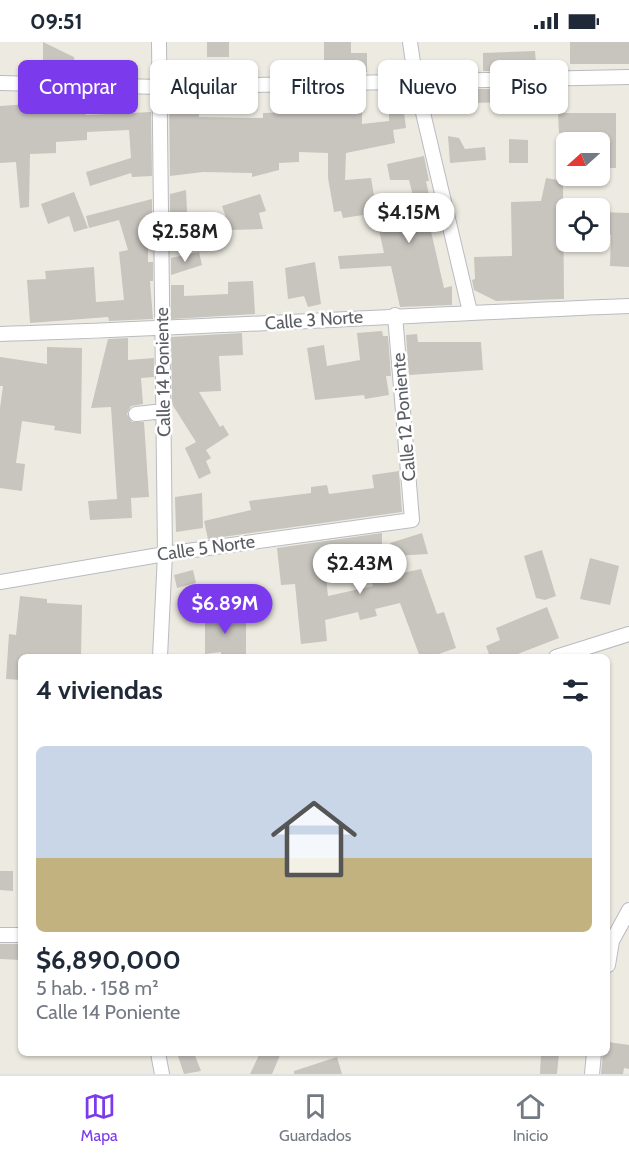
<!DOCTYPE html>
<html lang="es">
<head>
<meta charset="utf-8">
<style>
	:root { --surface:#fff; --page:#f2f2f3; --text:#1f2937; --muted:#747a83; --line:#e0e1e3; --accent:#7c3aed }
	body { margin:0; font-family:Cabin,sans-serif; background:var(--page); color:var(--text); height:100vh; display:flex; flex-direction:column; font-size:22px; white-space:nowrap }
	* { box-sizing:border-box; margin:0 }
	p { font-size:20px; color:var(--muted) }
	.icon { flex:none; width:33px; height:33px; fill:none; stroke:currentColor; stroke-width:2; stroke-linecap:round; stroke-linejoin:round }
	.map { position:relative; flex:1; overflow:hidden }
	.panel { position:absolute; left:18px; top:612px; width:592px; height:402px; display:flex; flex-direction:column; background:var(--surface); border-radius:9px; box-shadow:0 2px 4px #0004 }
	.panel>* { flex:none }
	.hud { position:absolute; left:18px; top:18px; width:594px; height:54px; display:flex; gap:12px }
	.needle { width:39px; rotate:249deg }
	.tools { position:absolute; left:556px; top:90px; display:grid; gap:12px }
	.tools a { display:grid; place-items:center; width:54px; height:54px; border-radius:9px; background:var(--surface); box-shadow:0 2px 4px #0004; font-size:30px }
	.price { position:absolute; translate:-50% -51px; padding:0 14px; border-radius:21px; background:#fff; color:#222; font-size:20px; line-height:39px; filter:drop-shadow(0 2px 3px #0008) }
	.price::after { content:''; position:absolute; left:50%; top:36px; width:18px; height:14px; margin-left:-9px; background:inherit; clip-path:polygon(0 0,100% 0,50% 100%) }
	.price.on { background:var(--accent); color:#fff }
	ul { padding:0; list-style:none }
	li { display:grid; align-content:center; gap:12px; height:318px; padding:0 18px }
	li span { display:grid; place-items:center; height:186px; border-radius:9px; color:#555 }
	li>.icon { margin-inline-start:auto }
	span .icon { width:108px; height:108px; fill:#fffc; stroke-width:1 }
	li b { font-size:26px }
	h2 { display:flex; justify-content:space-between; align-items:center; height:72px; padding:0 18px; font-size:26px }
	.chip { padding:0 21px; border-radius:9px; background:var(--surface); box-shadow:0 2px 4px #0004; font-size:21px; line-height:54px }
	.chip.on { background:var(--accent); color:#fff }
	.status { display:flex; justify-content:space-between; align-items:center; height:42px; padding:0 30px; background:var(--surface); direction:ltr }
	.status svg { height:16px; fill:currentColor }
	.menu { display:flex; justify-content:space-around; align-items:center; height:84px; border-top:2px solid var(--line); background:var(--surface); font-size:16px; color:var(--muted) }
	.menu a { display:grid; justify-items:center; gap:3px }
	.menu .on { color:var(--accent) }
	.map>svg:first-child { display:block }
	.building { fill:#c8c4be }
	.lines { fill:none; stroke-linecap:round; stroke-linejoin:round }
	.street-casing { stroke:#b9bbc1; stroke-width:16 }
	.street { stroke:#fff; stroke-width:14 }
	.labels { text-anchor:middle; stroke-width:5; stroke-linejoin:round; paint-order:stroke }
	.street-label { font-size:18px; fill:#5a5d63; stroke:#fff }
</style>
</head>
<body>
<div class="status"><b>09:51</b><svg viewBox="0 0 49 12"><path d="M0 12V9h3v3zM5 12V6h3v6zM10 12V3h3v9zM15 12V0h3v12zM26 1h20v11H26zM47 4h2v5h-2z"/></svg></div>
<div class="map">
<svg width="629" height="1032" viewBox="0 0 629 1032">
	<rect width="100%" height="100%" fill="#edebe1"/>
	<path class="building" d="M43,0l31,15 1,13 -32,1z
		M207,0h22v15h-22z
		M324,0h27v11h16v19h-43z
		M570,0h59v22h-59z
		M535,9l1,12 -28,1v7h-25v-18z
		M471,47h38l1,13 -38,1z
		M169,55l30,2v18l64,1v-5l41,-1v-4l14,-1 44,2v15l27,-3v-11l15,2 2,16 -13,2 2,13 -49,10 -1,27 26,-2 6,35 -34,5 -2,-7 -7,1 -6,-34v-25l-29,-1v10l-20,1v7l-27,7v-4l-49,-1 -33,4z
		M45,61l1,6 39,-2 1,8 65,-3 1,64 -20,1 -1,-4 -41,13 -4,-14 45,-14 -2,-28 -42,2v8l-31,2v11l-26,1 -1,53 -9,1 -4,-46 -16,1v-57z
		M558,71h58v55h-16v-26h-28v-5l-13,-4z
		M448,94l11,2 6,11 20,-2 1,13 -36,3z
		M509,97l19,1v23h-19z
		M424,114l5,25h-3l10,45 -6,1 14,61 8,-2v19l-52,2 -9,-41 -51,3 -2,-13 46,-3 -7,-32 30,-7 -1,-4 10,-2 -7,-28h-19l-3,-16z
		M546,136l17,3 1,118 -68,2 -22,-11 -2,-10 3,-1 -1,-22 38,-1 -1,-54 30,-1z
		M186,148l2,42 -18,1v-39z
		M74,150l14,36 -14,4 -5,-16 -21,8 -7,-20z
		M260,152l6,17 -7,2 4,16 -33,1 -8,-24z
		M152,157v35h-4v28h5v19h-3l3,38 -44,2 -1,-4 -78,6 -3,-43 19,-1 -1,-8 49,-4 2,35 28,-2 -5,-48 9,-2 -9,-30 -30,8 -3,-12z
		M600,170l29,1v54l-19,-1 1,-31 -11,-1z
		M199,210l3,13 -31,10v-17z
		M315,220l6,42 -13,3 -4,-11 -16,3 -3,-31z
		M253,239l2,33 -84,5v-34h13v11l44,-2v-12z
		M382,289l1,5h5l3,40h-5l3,19 -24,4 -1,-4 -49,5 -8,-52 17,-3 3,21 33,-6 -3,-27z
		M242,291l1,22 -24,1 2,35 -22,1 21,35 3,-2 6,10 -23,15 5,8 -5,3 5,12 -12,6 -14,-31 11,-6 -24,-38 -1,-67z
		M417,292l1,8h63l2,28 -74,5 -3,-40z
		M128,296v22l26,-2v19l-13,1 2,26 -12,2 -4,8 5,8h12l5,75 -18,1 1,20 -42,2 -2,-19 29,-2 -6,-92 -20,1 17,-69z
		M47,305l35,1 -1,86 -27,-4 1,-4 -33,-5 -6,42 9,1 -3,27 -22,-3v-80l3,-22h-3v-29l47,7z
		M399,429l3,41 -194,27 -4,-18 47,-11 -2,-9 62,-8v-6l16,-2 2,9 45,-6 -2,-13z
		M202,451l1,35 -27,4 -1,-35z
		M382,491v15h-28v9l-30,1 4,38 45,-10 -2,-6 50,-11 16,45 7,-2 12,36 -26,9h-10l-20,-54 -25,6 2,7 -17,4 -2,-8 -33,8 2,21 -26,3 -6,-60 -14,1 -4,-37z
		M422,491l6,21 -34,2 -4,-13z
		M542,508l14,46 -11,4 -9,-2 -12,-42z
		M590,516l29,8 -9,39 -30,-6z
		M193,528l3,13 -19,5 -3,-13z
		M20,554l27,3v4l35,2 -1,52h-60v23l-15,-1 3,-45 7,1z
		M547,565l12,31 -49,19h-20l-4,-11 14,-6 -4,-12z
		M205,567l17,1 -1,9h25v38h-25v-5l-16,2z
		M0,829h13v20l-13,-1z
		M0,902h21v16l-21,-1z
		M608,1000l21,3v24l-5,-1 -1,6h-22l2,-21h5z
		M177,1011h17l7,18 -17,3z
		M260,1011h21l-9,21h-22z
		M541,1011h18l-2,21h-17z
		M337,1015l5,17h-48v-3z"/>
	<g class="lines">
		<defs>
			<path id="street" d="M159,0l6,512 -5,103
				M410,0l6,41 54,229
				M0,41l160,4 469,-10
				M0,292c210,-6 419,-20 629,-28
				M136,372l28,-3
				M0,540l165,-28 247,-34 -17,-205
				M556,615l73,-23
				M0,893h21
				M608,923l4,-24 17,-31
				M158,1011l4,21
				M592,1032l2,-21"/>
		</defs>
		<use href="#street" class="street-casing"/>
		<use href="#street" class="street"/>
	</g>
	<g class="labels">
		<g class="street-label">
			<text transform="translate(314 278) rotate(-4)" y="6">Calle 3 Norte</text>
			<text transform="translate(163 330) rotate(-91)" y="6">Calle 14 Poniente</text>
			<text transform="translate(404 375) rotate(-95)" y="6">Calle 12 Poniente</text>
			<text transform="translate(206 506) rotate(-8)" y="6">Calle 5 Norte</text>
		</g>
	</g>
</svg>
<div class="tools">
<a><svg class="needle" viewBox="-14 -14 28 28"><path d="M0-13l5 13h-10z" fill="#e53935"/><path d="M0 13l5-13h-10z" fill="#747a83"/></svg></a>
<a><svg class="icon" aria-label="locate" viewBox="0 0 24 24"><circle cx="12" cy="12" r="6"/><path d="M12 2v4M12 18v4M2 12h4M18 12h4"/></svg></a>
</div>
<b class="price" style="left:409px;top:202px">$4.15M</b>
<b class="price" style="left:185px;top:221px">$2.58M</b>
<b class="price" style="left:360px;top:553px">$2.43M</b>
<b class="price on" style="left:225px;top:593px">$6.89M</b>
<div class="hud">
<a class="chip on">Comprar</a>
<a class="chip">Alquilar</a>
<a class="chip">Filtros</a>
<a class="chip">Nuevo</a>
<a class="chip">Piso</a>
</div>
<section class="panel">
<h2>4 viviendas<svg class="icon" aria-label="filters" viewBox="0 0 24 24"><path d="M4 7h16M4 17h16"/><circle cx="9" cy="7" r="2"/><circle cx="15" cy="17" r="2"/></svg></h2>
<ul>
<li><span style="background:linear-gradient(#c9d6e8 60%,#c2b280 0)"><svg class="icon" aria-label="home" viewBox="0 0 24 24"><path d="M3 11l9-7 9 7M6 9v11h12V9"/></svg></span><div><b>$6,890,000</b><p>5 hab. · 158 m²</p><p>Calle 14 Poniente</p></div></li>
</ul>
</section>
</div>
<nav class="menu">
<a class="on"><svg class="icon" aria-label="map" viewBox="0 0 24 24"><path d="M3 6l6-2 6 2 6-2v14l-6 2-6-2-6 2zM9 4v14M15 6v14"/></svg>Mapa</a>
<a><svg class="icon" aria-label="saved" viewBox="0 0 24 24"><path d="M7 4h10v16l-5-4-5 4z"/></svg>Guardados</a>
<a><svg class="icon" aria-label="home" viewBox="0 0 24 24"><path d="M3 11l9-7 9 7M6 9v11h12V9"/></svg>Inicio</a>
</nav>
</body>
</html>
